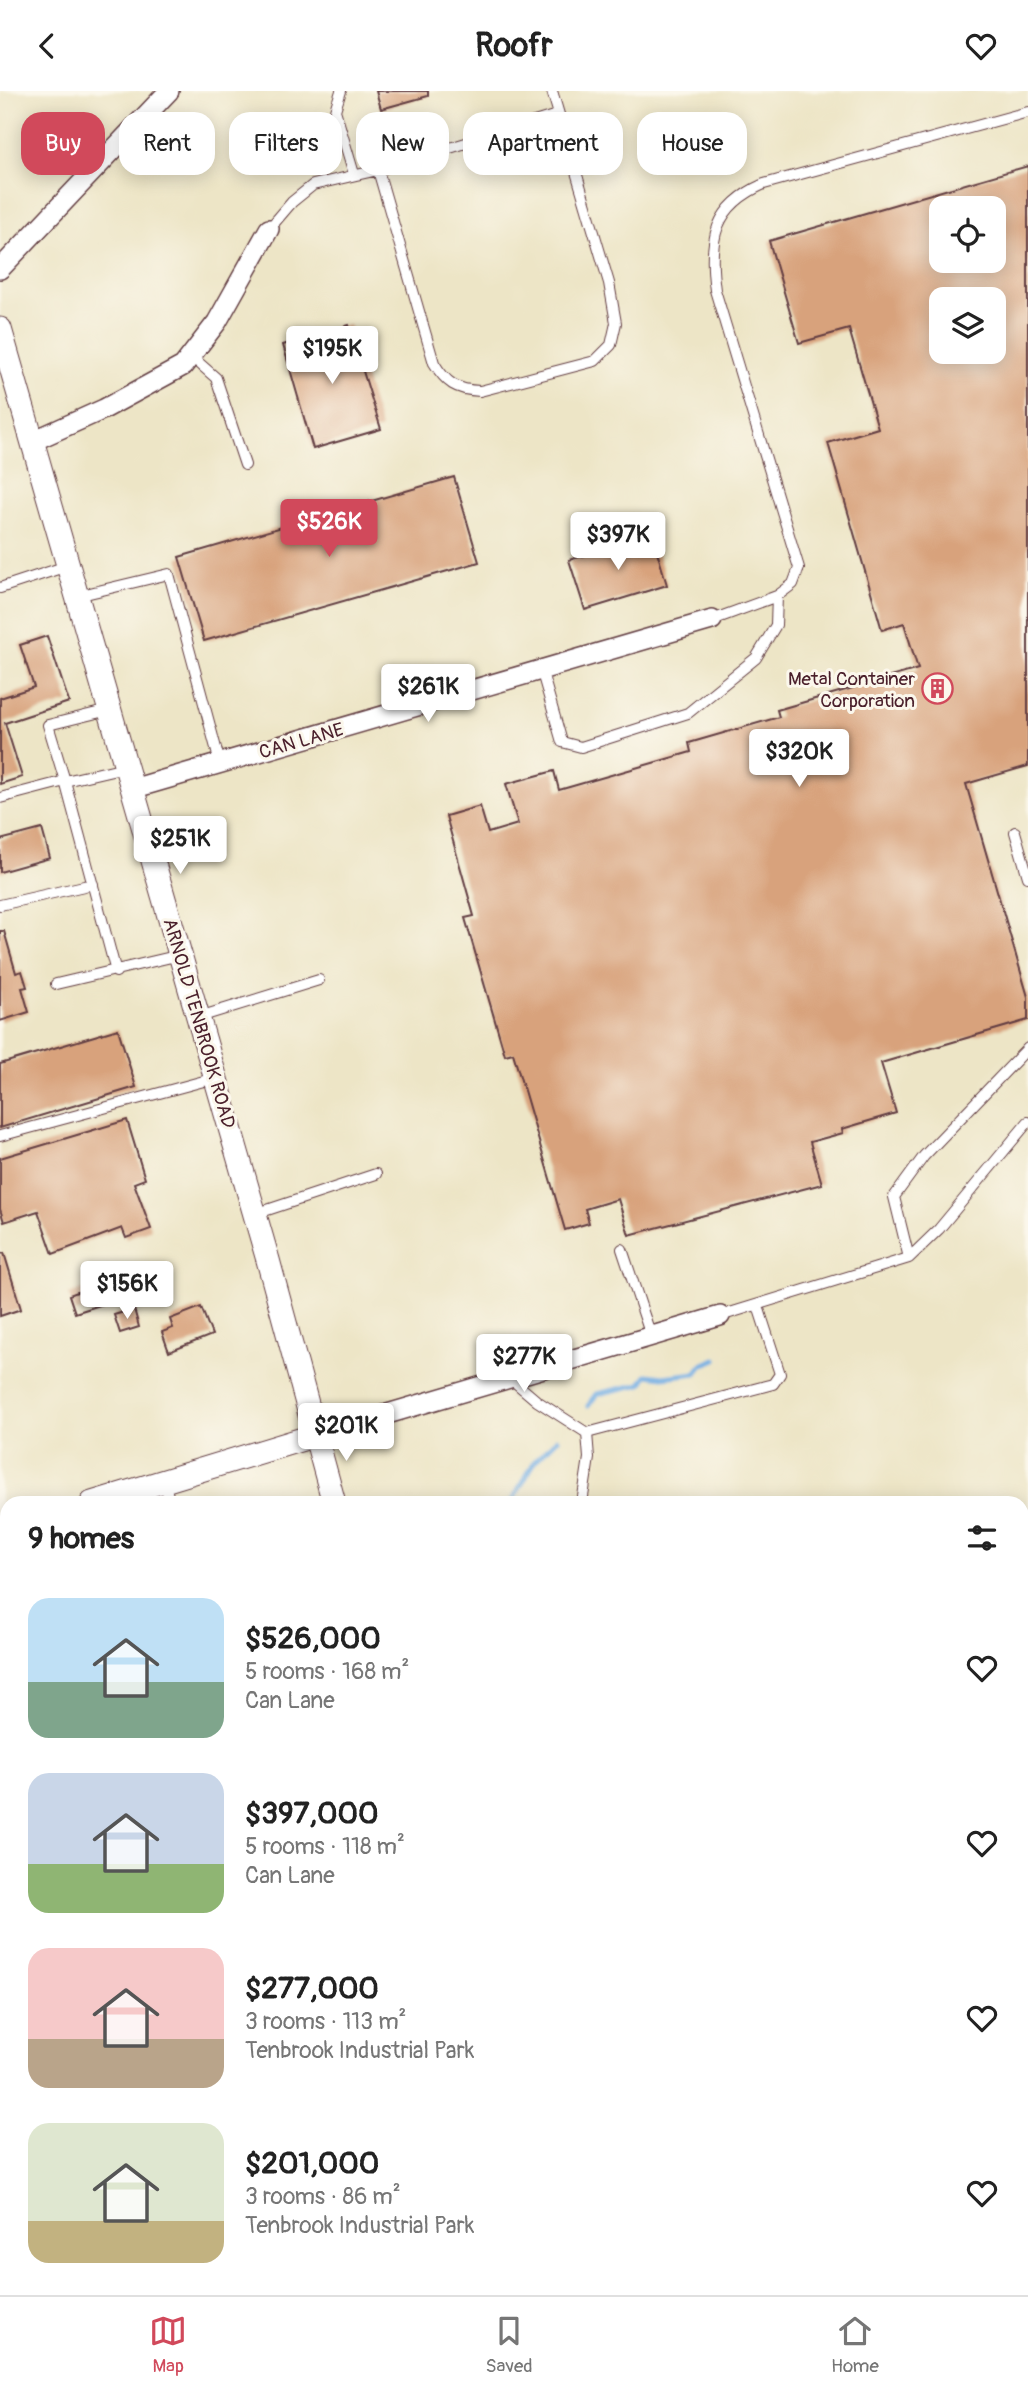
<!DOCTYPE html>
<html lang="en">
<head>
<meta charset="utf-8">
<style>
	:root { --surface:#fff; --page:#f2f2f2; --text:#222; --muted:#767676; --line:#e0e0e0; --accent:#d1495b }
	body { margin:0; font-family:Pangolin,sans-serif; background:var(--page); color:var(--text); height:100vh; display:flex; flex-direction:column; font-size:26px; white-space:nowrap }
	* { box-sizing:border-box; margin:0 }
	p { font-size:23px; color:var(--muted) }
	.icon { flex:none; width:38px; height:38px; fill:none; stroke:currentColor; stroke-width:2; stroke-linecap:round; stroke-linejoin:round }
	.map { position:relative; flex:1; overflow:hidden }
	.drawer { position:absolute; left:0px; top:1405px; width:1029px; height:800px; display:flex; flex-direction:column; background:var(--surface); border-radius:21px 21px 0 0; box-shadow:0 4px 18px #0003 }
	.drawer>* { flex:none }
	.guide { position:absolute; left:21px; top:21px; width:987px; height:63px; display:flex; gap:14px }
	.tools { position:absolute; left:929px; top:105px; display:grid; gap:14px }
	.tools a { display:grid; place-items:center; width:77px; height:77px; border-radius:14px; background:var(--surface); box-shadow:0 4px 18px #0003; font-size:35px }
	.price { position:absolute; translate:-50% -60px; padding:0 16px; border-radius:7px; background:#fff; color:#222; font-size:23px; line-height:46px; filter:drop-shadow(0 2px 4px #0008) }
	.price::after { content:''; position:absolute; left:50%; top:42px; width:21px; height:16px; margin-left:-10px; background:inherit; clip-path:polygon(0 0,100% 0,50% 100%) }
	.price.selected { background:var(--accent); color:#fff }
	ul { padding:0; list-style:none }
	li { display:flex; align-items:center; gap:21px; height:175px; padding:0 28px }
	li span { display:grid; place-items:center; flex:none; width:196px; height:140px; border-radius:21px; color:#555 }
	li>.icon { margin-inline-start:auto }
	span .icon { width:84px; height:84px; fill:#fffc; stroke-width:1 }
	li b { font-size:30px }
	h2 { display:flex; justify-content:space-between; align-items:center; height:84px; padding:0 28px; font-size:30px }
	.pill { padding:0 24px; border-radius:21px; background:var(--surface); box-shadow:0 4px 18px #0003; font-size:24px; line-height:63px }
	.pill.selected { background:var(--accent); color:#fff }
	header { display:flex; justify-content:space-between; align-items:center; height:91px; padding:0 28px; background:var(--surface); font-size:32px; font-weight:700 }
	.menu { display:flex; justify-content:space-around; align-items:center; height:98px; border-top:2px solid var(--line); background:var(--surface); font-size:19px; color:var(--muted) }
	.menu a { display:grid; justify-items:center; gap:4px }
	.menu .selected { color:var(--accent) }
	.map>svg:first-child { display:block }
	.water { fill:#72ade3; stroke:#5e6687; stroke-width:2 }
	.lines { fill:none; stroke-linecap:round; stroke-linejoin:round }
	.stream { stroke:#72ade3; stroke-width:5 }
	.building { fill:#d8a27b; fill-rule:evenodd }
	.service-casing { stroke:#623d42; stroke-width:12 }
	.minor-casing { stroke:#623d42; stroke-width:22 }
	.tertiary-casing { stroke:#623d42; stroke-width:25 }
	.service { stroke:#fff; stroke-width:10 }
	.minor { stroke:#fff; stroke-width:19 }
	.tertiary { stroke:#fff; stroke-width:23 }
	.labels { text-anchor:middle; stroke-width:6; stroke-linejoin:round; paint-order:stroke }
	.poi-label { font-size:19px; fill:#4a1f2b; stroke:#fbf7ec; text-anchor:end }
	.street-label { font-size:19px; fill:#4a1f2b; stroke:#fbf7ec }
</style>
</head>
<body>
<header><svg class="icon" aria-label="back" viewBox="0 0 24 24"><path d="M15 5l-7 7 7 7"/></svg>Roofr<svg class="icon" aria-label="heart" viewBox="0 0 24 24"><path d="M12 20l-8-8c-3-5 5-10 8-4 3-6 11-1 8 4z"/></svg></header>
<div class="map">
<svg width="1028" height="2204" viewBox="0 0 1028 2204">
	<rect width="100%" height="100%" fill="#fbf7ec"/>
	<filter id="ink" filterUnits="userSpaceOnUse"><feTurbulence type="fractalNoise" baseFrequency=".0143" numOctaves="2"/><feDisplacementMap in="SourceGraphic" scale="14" xChannelSelector="R" yChannelSelector="G"/><feConvolveMatrix kernelMatrix="1 2 1 2 8 2 1 2 1" color-interpolation-filters="sRGB"/></filter>
	<filter id="wash" filterUnits="userSpaceOnUse"><feTurbulence type="fractalNoise" baseFrequency=".00686" numOctaves="4" result="noise"/><feDisplacementMap in="SourceGraphic" scale="28" xChannelSelector="R" yChannelSelector="G"/><feGaussianBlur stdDeviation="1.57" result="paint"/><feColorMatrix in="noise" values="0 0 0 0 0 0 0 0 0 0 0 0 0 0 0 0 0 1.4 0 .05"/><feComposite in="paint" operator="in"/></filter>
	<g filter="url(#wash)">
		<rect width="100%" height="100%" fill="#ede5c6"/>
		<path class="water" d="M7,1901v91l-7,-1v-87z"/>
		<g class="lines">
			<path class="stream" d="M588,1315l9,-12 44,-10 6,-9 16,2 33,-4 6,-8 14,-6
				M511,1412l24,-42 22,-22
				M0,2062l2,-8"/>
		</g>
		<g id="blocks">
			<path class="building" d="M376,0h52v5l-47,13z
				M1028,75v600l-62,18 62,213v23l-147,43 15,50 -54,16 1,4 -33,9 12,42 -193,51 -11,-36 -33,10 4,14 -24,7 -52,-177 -8,2 -40,-137 9,-2 -28,-100 34,-10 8,27 30,-9 -12,-40 48,-13 5,19 132,-38 -2,-9 90,-26 -2,-7 141,-41 -14,-46 -22,7 -54,-187 50,-15 -29,-99 -50,14 -30,-102zM942,117h52v53h-52zM942,208h52v53h-52z
				M349,234l6,20 8,-2 7,23 -8,2 19,61 -68,20 -30,-104z
				M454,386l25,85 -275,79 -25,-84z
				M652,444l15,50 -82,25 -16,-50z
				M47,545l22,66 -64,21 17,54 -22,7v-86l34,-11 -14,-42z
				M42,738l8,29 -50,14v-32z
				M0,840h4l12,42 6,-2 5,16 -5,1 7,24 -29,9z
				M118,938l18,58 -136,41v-64z
				M127,1029l18,59 -11,4 17,46 -25,9 -4,-10 -69,26 -15,-43 -34,11 -4,-13v-51z
				M4,1162l17,56 -21,7v-62z
				M99,1193l7,19 -31,10 -6,-18z
				M201,1216l11,28 -43,17 -7,-20 11,-4 -3,-9z
				M134,1218l5,18 -19,6 -6,-18z"/>
		</g>
	</g>
	<g filter="url(#ink)">
		<use href="#blocks" fill-opacity="0" stroke="#623d42" stroke-width="2"/>
		<g class="lines">
			<defs>
				<path id="service" d="M341,0l-6,19 19,64
					M378,79l56,193c12,20 22,27 46,28l115,-30 16,-16 5,-22 -7,-40 -57,-192
					M269,138l23,-27 21,-17 65,-15 179,-55
					M191,265l25,22 29,87
					M0,497l67,-22
					M77,505l92,-22 51,189
					M712,529l65,-24 16,-12 6,-16 -84,-278c-7,-51 -1,-84 49,-106l264,-72
					M541,578l21,73 19,5 107,-34 68,-55 20,-33 1,-29
					M0,707l65,-17 -17,-56 61,-15
					M1015,741l13,45
					M0,814l93,-21
					M116,881l-51,-191 60,-14
					M56,893l124,-29
					M199,926l120,-37
					M0,1045l215,-58
					M255,1123l121,-40
					M622,1158l29,87
					M909,1167l-15,-61 30,-41 104,-108
					M720,1225l189,-58 30,-29 89,-107
					M510,1287l27,23 50,32 2,25 -7,45
					M587,1342l186,-49 7,-10 -22,-68
					M164,1390l6,22
					M0,1508l7,-2
					M0,1839l7,-2"/>
				<path id="minor" d="M0,178l169,-178
					M33,350l71,-32 79,-43 34,-44 52,-93
					M132,698l580,-169
					M316,1344l404,-119"/>
				<path id="tertiary" d="M0,238l268,931 66,243
					M92,1412l224,-68
					M0,1440l7,-2
					M1022,1677l6,-13
					M1022,1961l6,-2
					M964,2198v6"/>
			</defs>
			<use href="#service" class="service-casing"/>
			<use href="#minor" class="minor-casing"/>
			<use href="#tertiary" class="tertiary-casing"/>
			<use href="#service" class="service"/>
			<use href="#minor" class="minor"/>
			<use href="#tertiary" class="tertiary"/>
		</g>
	</g>
	<defs>
		<symbol id="building-ring" viewBox="-11 -11 22 22"><circle r="9.5" fill="#fbf7ec" stroke="#d1495b" stroke-width="1.5"/><path d="M-4-6H4V6H1V3H-1V6H-4ZM-2.5-4.3h1.7v1.8h-1.7ZM.8-4.3h1.7v1.8H.8ZM-2.5-1h1.7V.8h-1.7ZM.8-1h1.7V.8H.8Z" fill="#d1495b"/></symbol>
	</defs>
	<g fill-rule="evenodd">
		<use href="#building-ring" x="920" y="580" width="35" height="35"/>
	</g>
	<g class="labels">
		<g class="poi-label">
			<text x="915" y="594">Metal Container<tspan x="915" dy="22">Corporation</tspan></text>
		</g>
		<g class="street-label">
			<text transform="translate(301 649) rotate(-16)" y="7">CAN LANE</text>
			<text transform="translate(200 932) rotate(74)" y="7">ARNOLD TENBROOK ROAD</text>
		</g>
	</g>
</svg>
<div class="tools">
<a><svg class="icon" aria-label="locate" viewBox="0 0 24 24"><circle cx="12" cy="12" r="6"/><path d="M12 2v4M12 18v4M2 12h4M18 12h4"/></svg></a>
<a><svg class="icon" aria-label="layers" viewBox="0 0 24 24"><path d="M12 4l9 5-9 5-9-5zM3 14l9 5 9-5"/></svg></a>
</div>
<b class="price" style="left:332px;top:295px">$195K</b>
<b class="price selected" style="left:329px;top:468px">$526K</b>
<b class="price" style="left:618px;top:481px">$397K</b>
<b class="price" style="left:428px;top:633px">$261K</b>
<b class="price" style="left:799px;top:698px">$320K</b>
<b class="price" style="left:180px;top:785px">$251K</b>
<b class="price" style="left:127px;top:1230px">$156K</b>
<b class="price" style="left:524px;top:1303px">$277K</b>
<b class="price" style="left:346px;top:1372px">$201K</b>
<div class="guide">
<a class="pill selected">Buy</a>
<a class="pill">Rent</a>
<a class="pill">Filters</a>
<a class="pill">New</a>
<a class="pill">Apartment</a>
<a class="pill">House</a>
</div>
<section class="drawer">
<h2>9 homes<svg class="icon" aria-label="filters" viewBox="0 0 24 24"><path d="M4 7h16M4 17h16"/><circle cx="9" cy="7" r="2"/><circle cx="15" cy="17" r="2"/></svg></h2>
<ul>
<li><span style="background:linear-gradient(#bfe0f5 60%,#7fa58c 0)"><svg class="icon" aria-label="home" viewBox="0 0 24 24"><path d="M3 11l9-7 9 7M6 9v11h12V9"/></svg></span><div><b>$526,000</b><p>5 rooms · 168 m²</p><p>Can Lane</p></div><svg class="icon" aria-label="heart" viewBox="0 0 24 24"><path d="M12 20l-8-8c-3-5 5-10 8-4 3-6 11-1 8 4z"/></svg></li>
<li><span style="background:linear-gradient(#c9d6e8 65%,#8fb573 0)"><svg class="icon" aria-label="home" viewBox="0 0 24 24"><path d="M3 11l9-7 9 7M6 9v11h12V9"/></svg></span><div><b>$397,000</b><p>5 rooms · 118 m²</p><p>Can Lane</p></div><svg class="icon" aria-label="heart" viewBox="0 0 24 24"><path d="M12 20l-8-8c-3-5 5-10 8-4 3-6 11-1 8 4z"/></svg></li>
<li><span style="background:linear-gradient(#f6c9c9 65%,#b9a48a 0)"><svg class="icon" aria-label="home" viewBox="0 0 24 24"><path d="M3 11l9-7 9 7M6 9v11h12V9"/></svg></span><div><b>$277,000</b><p>3 rooms · 113 m²</p><p>Tenbrook Industrial Park</p></div><svg class="icon" aria-label="heart" viewBox="0 0 24 24"><path d="M12 20l-8-8c-3-5 5-10 8-4 3-6 11-1 8 4z"/></svg></li>
<li><span style="background:linear-gradient(#dfe7d0 70%,#c2b280 0)"><svg class="icon" aria-label="home" viewBox="0 0 24 24"><path d="M3 11l9-7 9 7M6 9v11h12V9"/></svg></span><div><b>$201,000</b><p>3 rooms · 86 m²</p><p>Tenbrook Industrial Park</p></div><svg class="icon" aria-label="heart" viewBox="0 0 24 24"><path d="M12 20l-8-8c-3-5 5-10 8-4 3-6 11-1 8 4z"/></svg></li>
</ul>
</section>
</div>
<nav class="menu">
<a class="selected"><svg class="icon" aria-label="map" viewBox="0 0 24 24"><path d="M3 6l6-2 6 2 6-2v14l-6 2-6-2-6 2zM9 4v14M15 6v14"/></svg>Map</a>
<a><svg class="icon" aria-label="saved" viewBox="0 0 24 24"><path d="M7 4h10v16l-5-4-5 4z"/></svg>Saved</a>
<a><svg class="icon" aria-label="home" viewBox="0 0 24 24"><path d="M3 11l9-7 9 7M6 9v11h12V9"/></svg>Home</a>
</nav>
</body>
</html>
